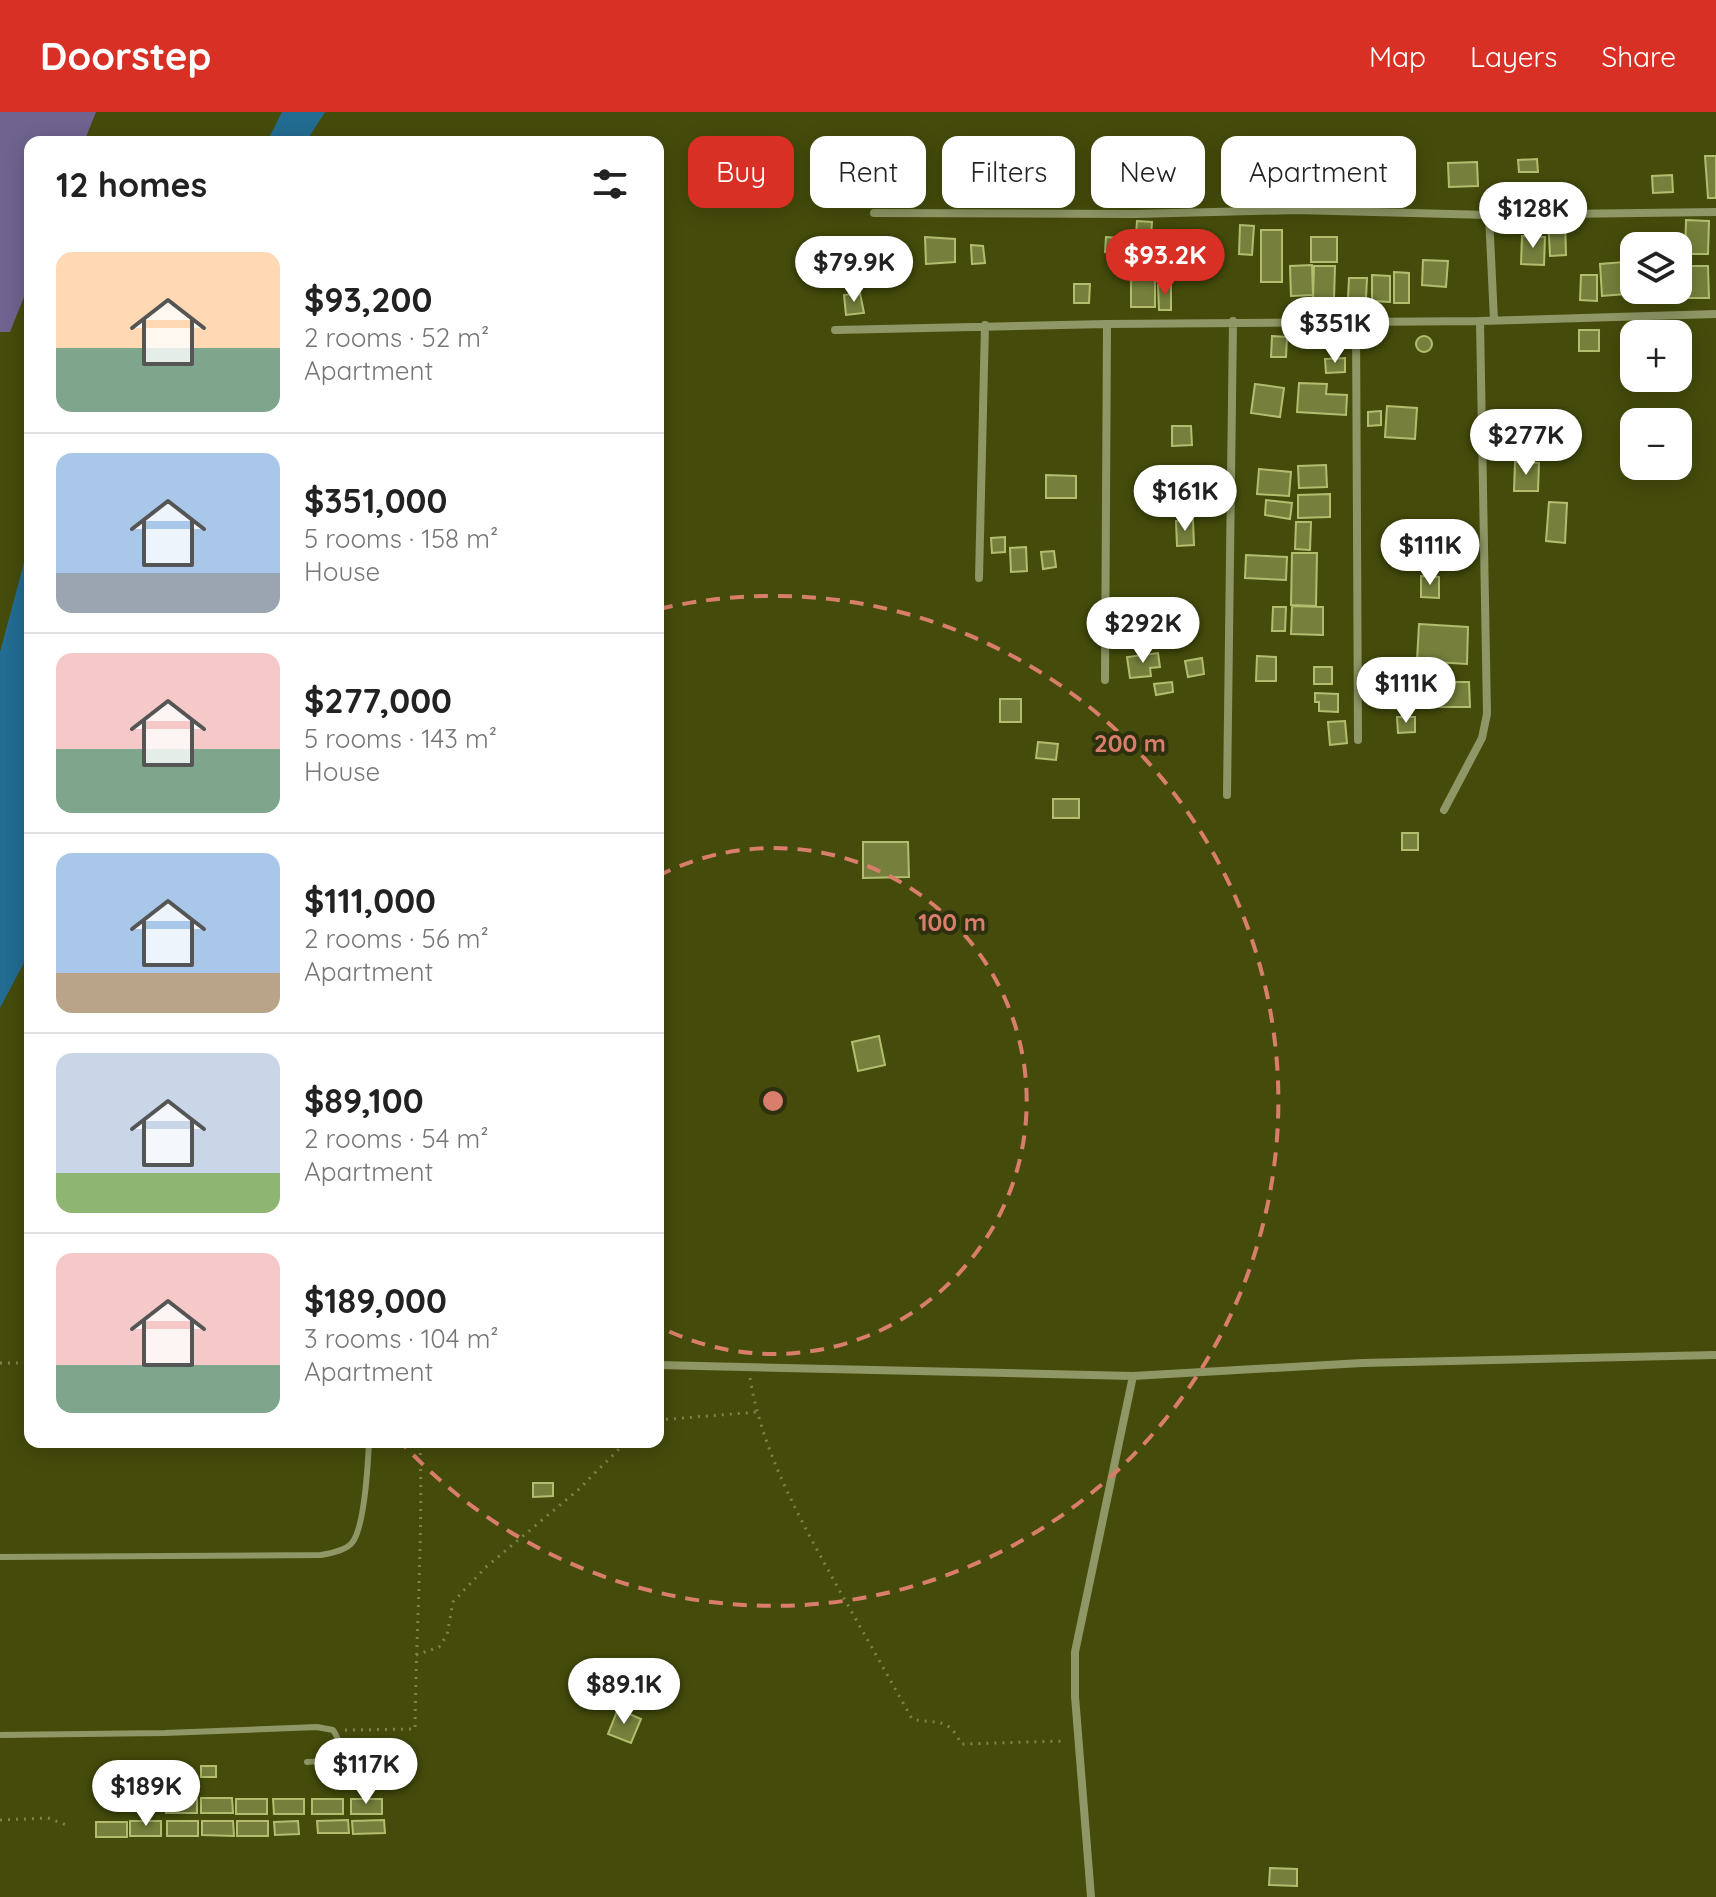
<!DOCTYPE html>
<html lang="en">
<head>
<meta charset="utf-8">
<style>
	:root { --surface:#fff; --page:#f6f6f6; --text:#222; --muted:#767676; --line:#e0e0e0; --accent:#d93025 }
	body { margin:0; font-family:Quicksand,sans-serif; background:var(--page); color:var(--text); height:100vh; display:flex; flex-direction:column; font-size:30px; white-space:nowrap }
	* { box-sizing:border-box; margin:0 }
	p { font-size:26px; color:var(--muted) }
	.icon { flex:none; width:44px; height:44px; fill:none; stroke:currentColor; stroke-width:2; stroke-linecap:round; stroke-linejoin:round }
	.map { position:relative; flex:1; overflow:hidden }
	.side { position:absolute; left:24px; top:24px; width:640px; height:1312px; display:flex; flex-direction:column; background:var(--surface); border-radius:16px; box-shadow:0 4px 20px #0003 }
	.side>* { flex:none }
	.guide { position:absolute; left:688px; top:24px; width:760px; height:72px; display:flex; gap:16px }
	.buttons { position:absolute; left:1620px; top:120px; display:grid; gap:16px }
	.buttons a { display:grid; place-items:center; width:72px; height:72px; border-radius:16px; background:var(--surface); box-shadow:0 4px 20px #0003; font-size:40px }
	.price { position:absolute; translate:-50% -68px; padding:0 18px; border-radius:28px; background:#fff; color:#222; font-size:26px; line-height:52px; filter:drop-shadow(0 2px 4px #0008) }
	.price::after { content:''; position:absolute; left:50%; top:48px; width:24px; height:18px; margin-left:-12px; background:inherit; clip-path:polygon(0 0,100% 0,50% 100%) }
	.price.selected { background:var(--accent); color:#fff }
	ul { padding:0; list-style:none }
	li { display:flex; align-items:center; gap:24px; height:200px; padding:0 32px }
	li+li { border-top:2px solid var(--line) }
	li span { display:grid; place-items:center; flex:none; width:224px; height:160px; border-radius:16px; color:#555 }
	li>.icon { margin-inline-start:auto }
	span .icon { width:96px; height:96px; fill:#fffc; stroke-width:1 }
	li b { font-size:34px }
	h2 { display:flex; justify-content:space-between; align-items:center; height:96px; padding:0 32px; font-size:34px }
	.tag { padding:0 28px; border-radius:16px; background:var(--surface); box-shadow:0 4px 20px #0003; font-size:28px; line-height:72px }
	.tag.selected { background:var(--accent); color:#fff }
	header { display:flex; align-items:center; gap:48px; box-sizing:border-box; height:112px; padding:0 40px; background:var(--accent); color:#fff }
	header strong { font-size:38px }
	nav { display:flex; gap:44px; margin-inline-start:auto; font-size:28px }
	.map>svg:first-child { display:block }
	.green { fill:#6f648f }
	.water { fill:#236c92 }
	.building { fill:#76803c; stroke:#b2be6e; stroke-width:2 }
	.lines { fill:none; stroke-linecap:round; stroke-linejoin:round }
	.path { stroke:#7c834b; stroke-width:3; stroke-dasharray:2 6; stroke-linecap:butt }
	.service { stroke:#8f9766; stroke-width:6 }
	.minor { stroke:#8f9766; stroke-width:8 }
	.ring { fill:none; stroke:#da7e6c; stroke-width:4; stroke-dasharray:14 10 }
	.centre { fill:#da7e6c; stroke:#2c300f; stroke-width:4 }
	.ring-label { font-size:24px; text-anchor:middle; font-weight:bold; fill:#da7e6c; stroke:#2c300f; stroke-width:8; stroke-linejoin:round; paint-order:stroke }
</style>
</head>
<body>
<header>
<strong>Doorstep</strong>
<nav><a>Map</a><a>Layers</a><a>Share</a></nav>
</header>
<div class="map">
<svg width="1716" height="1785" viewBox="0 0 1716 1785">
	<rect width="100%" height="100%" fill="#454c0b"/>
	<path class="green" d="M0,0h96l-12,30h-54v140l-20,50h-10z"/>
	<path class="water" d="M282,0h43l-19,30h-39z
		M30,428l-1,413 -29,55v-356z"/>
	<path class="building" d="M1705,44h11v42h-8z
		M1537,47l1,13h-19l-1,-12z
		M1477,50l1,24 -29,1 -1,-24z
		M1133,51l4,19 -21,3 1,-20z
		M1410,53l2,27 -21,1 -1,-27z
		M1672,63l1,17 -20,1 -1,-17z
		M1548,105h17l1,38 -16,1z
		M1686,108l23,1 -1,33h-23z
		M1137,109l15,1 -1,15 -15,-1z
		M1240,113l14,1 -2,29 -13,-1z
		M1261,118h21v52h-21z
		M1522,124l23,1 -1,28 -23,-1z
		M925,125l30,2v23l-29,2z
		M1106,125l12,1 -1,15 -12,-1z
		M1311,125h26v25h-26z
		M971,133l12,1 2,17 -13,1z
		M1126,136l24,2 -2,24 -24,-2z
		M1423,148l25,1 -2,26 -24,-2z
		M1624,150l2,32 -24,2 -2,-32z
		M1312,153l1,30 -22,1 -1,-30z
		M1314,154h21l-1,33h-21z
		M1686,154h22l1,32h-23z
		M1394,160l15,1v30h-15z
		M1372,163l18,1v26l-18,-1z
		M1581,163h16v26l-17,-1z
		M1131,165h24v30h-24z
		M1349,166h18l-1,21 -18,-1z
		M1074,172h16l-1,19h-15z
		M1171,172v26h-12l-1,-25z
		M860,181l4,20 -18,2 -2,-20z
		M1579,218h20v21h-20z
		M1416 232a8 8 0 1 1 16 0a8 8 0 1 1-16 0Z
		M1272,224l15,1 -1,20h-15z
		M1345,246v14l-19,1 -1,-14z
		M1299,271l28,1 -1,10 21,1 -1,20 -49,-3z
		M1255,272l29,4 -4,29 -29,-4z
		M1387,294l30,2 -2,31 -30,-2z
		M1381,299v14l-13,1v-14z
		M1172,314h19l1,19 -20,1z
		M1634,335v19h9v3l-18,1v-22z
		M1515,350l24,1 -1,28h-24z
		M1326,353l1,22 -28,1 -1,-22z
		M1259,357l32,3 -2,24 -32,-2z
		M1046,363l30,1v22h-30z
		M1330,382v23l-32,1v-23z
		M1266,388l26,3 -2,16 -25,-4z
		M1549,390l18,1 -2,40 -19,-2z
		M1193,408l1,25 -17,1 -1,-25z
		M1296,410h15l-1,28 -15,-1z
		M1005,425v15l-13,1 -1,-15z
		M1026,435l1,24 -16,1 -1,-24z
		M1054,439l2,16 -13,2 -2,-17z
		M1292,441h25l-1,53 -25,-1z
		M1246,443l41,2 -1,23 -41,-2z
		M1421,464l18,1v21l-18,-1z
		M1292,494l31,1v28l-32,-1z
		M1273,495h13l-1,24h-13z
		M1168,499l17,2 -1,10 -17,-1z
		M1419,512l49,3 -1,37 -50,-3z
		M1158,541l2,14 -10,1 1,8 -21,2 -3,-21z
		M1257,544l19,1v24h-20z
		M1202,546l2,16 -16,3 -3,-16z
		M1314,555h18v17h-18z
		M1172,570l1,10 -17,3 -2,-11z
		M1427,570h42l1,25h-43z
		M1388,573l23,2 -1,22 -23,-1z
		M1315,581l23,1v18l-19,-1v-9h-4z
		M1000,587h21v23h-21z
		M1397,605h18v15l-17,1z
		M1345,609l2,22 -17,2 -2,-23z
		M1038,630l20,2 -2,16 -20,-2z
		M1053,687h26v19h-26z
		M1402,721h16v17h-16z
		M863,730h45l1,35 -46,1z
		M879,924l6,29 -27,6 -6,-29z
		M533,1371h20v13l-20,1z
		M618,1597l23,10 -10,24 -23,-9z
		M201,1654h15v11h-15z
		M201,1686h31l1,15h-32z
		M166,1687h31v14h-31z
		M236,1687h31v15h-31z
		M273,1687h31v15h-30z
		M312,1687h31v15h-31z
		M351,1687h31v15h-31z
		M348,1708l1,13h-31l-1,-12z
		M384,1708l1,13 -32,1 -1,-13z
		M130,1709h31v15h-31z
		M167,1709h31v15h-31z
		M202,1709h31l1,15 -32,-1z
		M237,1709h31v15h-31z
		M298,1709l1,13 -24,1 -1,-13z
		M96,1710h31v15h-31z
		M1270,1756l27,1v17l-28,-1z"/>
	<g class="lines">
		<path class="path" d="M0,1251h30
			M750,1266c12,74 51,143 87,208 25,44 50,88 75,133 26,6 36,-3 49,25l104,-3
			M658,1308l99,-8
			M416,1543l23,-8 8,-12 6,-33 33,-35 92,-77 48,-48
			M345,1618l70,-1c1,-96 8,-192 5,-287
			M0,1708l48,-2 21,8"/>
		<path class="service" d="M0,1445l321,-2c10,-2 23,-4 30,-11 14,-14 17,-82 18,-102
			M0,1623l165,-2 152,-6 16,3c15,21 -7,32 -26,32"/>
		<path class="minor" d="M874,101l261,1 161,-4 193,5 227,-3
			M1489,103l5,105
			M1356,208l2,420
			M835,218l272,-6
			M979,466l6,-253
			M1105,568l2,-356 373,-3 236,-7
			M1227,683l6,-474
			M1444,698l38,-72 5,-24 -7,-393
			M658,1253l475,11 229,-13 354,-8
			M1091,1785l-16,-201v-44l58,-276"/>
	</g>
	<g class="ring">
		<path d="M658 764A253 253 0 1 1 658 1214"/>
		<path d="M659 497A505 505 0 1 1 401 1330"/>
	</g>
	<circle cx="773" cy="989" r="12" class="centre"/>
	<g class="ring-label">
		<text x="1130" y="640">200 m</text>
		<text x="952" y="819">100 m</text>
	</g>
</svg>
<div class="buttons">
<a><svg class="icon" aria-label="layers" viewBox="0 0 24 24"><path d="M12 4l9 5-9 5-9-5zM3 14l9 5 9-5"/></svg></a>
<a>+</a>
<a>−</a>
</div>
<b class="price" style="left:1533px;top:138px">$128K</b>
<b class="price selected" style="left:1165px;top:185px">$93.2K</b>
<b class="price" style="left:854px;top:192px">$79.9K</b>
<b class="price" style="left:1335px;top:253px">$351K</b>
<b class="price" style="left:1526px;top:365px">$277K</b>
<b class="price" style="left:1185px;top:421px">$161K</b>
<b class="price" style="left:1430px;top:475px">$111K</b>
<b class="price" style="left:1143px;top:553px">$292K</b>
<b class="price" style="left:1406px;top:613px">$111K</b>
<b class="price" style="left:624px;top:1614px">$89.1K</b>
<b class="price" style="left:366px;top:1694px">$117K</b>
<b class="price" style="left:146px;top:1716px">$189K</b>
<div class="guide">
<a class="tag selected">Buy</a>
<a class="tag">Rent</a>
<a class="tag">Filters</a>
<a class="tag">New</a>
<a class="tag">Apartment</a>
</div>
<section class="side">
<h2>12 homes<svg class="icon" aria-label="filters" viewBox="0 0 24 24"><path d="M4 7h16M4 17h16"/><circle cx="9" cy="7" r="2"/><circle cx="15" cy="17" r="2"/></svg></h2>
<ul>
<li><span style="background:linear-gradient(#ffd9b3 60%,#7fa58c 0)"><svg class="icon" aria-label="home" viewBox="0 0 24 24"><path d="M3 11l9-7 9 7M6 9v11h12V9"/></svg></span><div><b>$93,200</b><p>2 rooms · 52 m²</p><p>Apartment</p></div></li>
<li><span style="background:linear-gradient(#a9c7e8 75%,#9aa5b1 0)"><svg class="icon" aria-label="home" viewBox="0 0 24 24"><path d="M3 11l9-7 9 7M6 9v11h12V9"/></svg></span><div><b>$351,000</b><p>5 rooms · 158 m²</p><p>House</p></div></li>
<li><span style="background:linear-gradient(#f6c9c9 60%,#7fa58c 0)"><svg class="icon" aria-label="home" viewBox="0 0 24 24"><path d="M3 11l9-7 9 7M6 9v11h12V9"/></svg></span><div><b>$277,000</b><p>5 rooms · 143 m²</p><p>House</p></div></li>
<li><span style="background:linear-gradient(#a9c7e8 75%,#b9a48a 0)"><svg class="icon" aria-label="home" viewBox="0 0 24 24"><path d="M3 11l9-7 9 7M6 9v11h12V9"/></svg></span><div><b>$111,000</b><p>2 rooms · 56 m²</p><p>Apartment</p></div></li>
<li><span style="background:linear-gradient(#c9d6e8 75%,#8fb573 0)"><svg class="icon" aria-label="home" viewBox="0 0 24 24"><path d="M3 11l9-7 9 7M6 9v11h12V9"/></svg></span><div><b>$89,100</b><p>2 rooms · 54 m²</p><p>Apartment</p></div></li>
<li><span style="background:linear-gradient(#f6c9c9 70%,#7fa58c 0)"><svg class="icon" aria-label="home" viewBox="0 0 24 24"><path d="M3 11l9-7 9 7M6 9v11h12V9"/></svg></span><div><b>$189,000</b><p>3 rooms · 104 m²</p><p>Apartment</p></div></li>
</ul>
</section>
</div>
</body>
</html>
